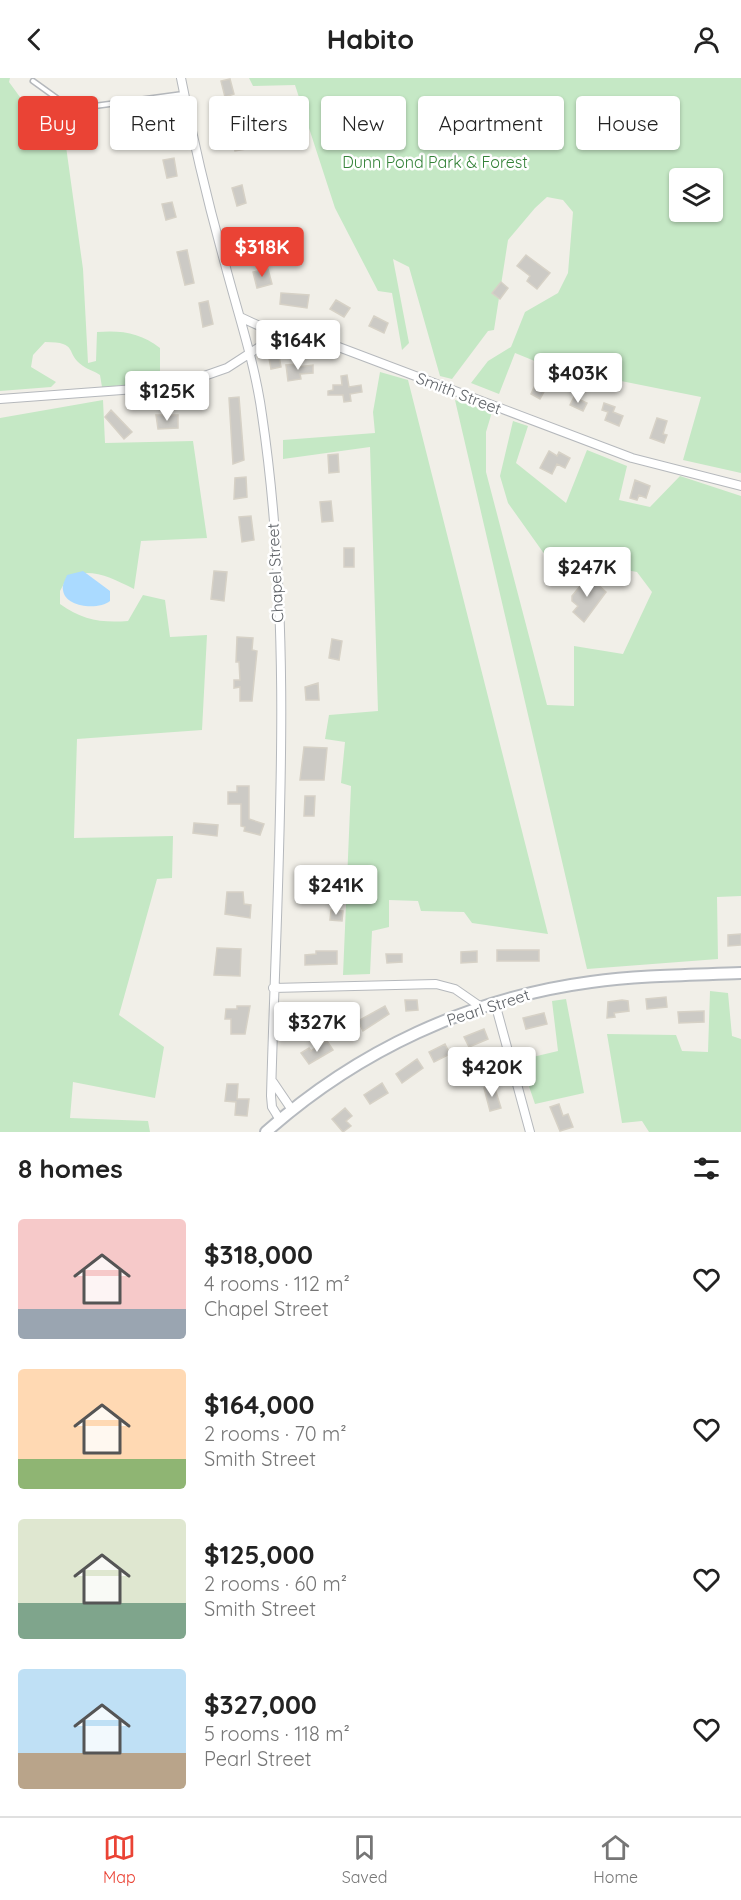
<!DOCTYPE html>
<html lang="en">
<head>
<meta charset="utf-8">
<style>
	:root { --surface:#fff; --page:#f2f2f2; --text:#222; --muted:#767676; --line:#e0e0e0; --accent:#ea4335 }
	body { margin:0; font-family:Quicksand,sans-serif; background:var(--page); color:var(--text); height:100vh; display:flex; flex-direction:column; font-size:22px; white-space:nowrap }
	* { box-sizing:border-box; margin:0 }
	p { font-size:20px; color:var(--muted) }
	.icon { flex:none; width:33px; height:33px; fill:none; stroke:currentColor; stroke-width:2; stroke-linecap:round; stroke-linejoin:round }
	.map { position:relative; height:1054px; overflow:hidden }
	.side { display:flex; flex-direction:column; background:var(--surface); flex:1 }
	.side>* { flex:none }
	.banner { position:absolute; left:18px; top:18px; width:705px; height:54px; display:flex; gap:12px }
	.buttons { position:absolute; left:669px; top:90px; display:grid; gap:12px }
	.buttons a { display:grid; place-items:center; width:54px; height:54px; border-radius:6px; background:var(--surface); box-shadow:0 2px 4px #0004; font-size:30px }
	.price { position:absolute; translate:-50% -51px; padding:0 14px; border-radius:6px; background:#fff; color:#222; font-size:20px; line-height:39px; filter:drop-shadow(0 2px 3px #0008) }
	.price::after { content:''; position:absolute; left:50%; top:36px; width:18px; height:14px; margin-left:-9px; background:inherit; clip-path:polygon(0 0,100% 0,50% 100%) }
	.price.selected { background:var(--accent); color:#fff }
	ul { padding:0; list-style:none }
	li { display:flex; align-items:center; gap:18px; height:150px; padding:0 18px }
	li span { display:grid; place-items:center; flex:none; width:168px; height:120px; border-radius:6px; color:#555 }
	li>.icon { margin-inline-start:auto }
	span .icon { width:72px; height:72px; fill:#fffc; stroke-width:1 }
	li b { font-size:26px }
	h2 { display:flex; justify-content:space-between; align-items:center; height:72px; padding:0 18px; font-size:26px }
	.tag { padding:0 21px; border-radius:6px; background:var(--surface); box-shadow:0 2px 4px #0004; font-size:21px; line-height:54px }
	.tag.selected { background:var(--accent); color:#fff }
	header { display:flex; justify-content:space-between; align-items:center; height:78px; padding:0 18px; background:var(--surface); font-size:27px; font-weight:800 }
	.dock { display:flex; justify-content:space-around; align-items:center; height:84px; border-top:2px solid var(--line); background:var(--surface); font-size:16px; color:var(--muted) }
	.dock a { display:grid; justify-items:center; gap:3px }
	.dock .selected { color:var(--accent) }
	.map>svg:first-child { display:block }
	.green { fill:#c5e8c5; fill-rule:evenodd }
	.water { fill:#aadaff }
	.building { fill:#cccac5; stroke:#d6d1c6; stroke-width:1.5 }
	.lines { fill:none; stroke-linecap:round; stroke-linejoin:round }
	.lane-casing { stroke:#b5b8bc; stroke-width:7 }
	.street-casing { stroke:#b5b8bc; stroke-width:10 }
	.secondary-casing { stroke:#b6babf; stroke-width:14 }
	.lane { stroke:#fff; stroke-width:4 }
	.street { stroke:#fff; stroke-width:8 }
	.secondary { stroke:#fff; stroke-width:10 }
	.labels { text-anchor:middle; stroke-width:5; stroke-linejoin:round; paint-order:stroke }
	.park-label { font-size:16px; fill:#348238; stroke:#fff }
	.street-label { font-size:16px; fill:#5f6368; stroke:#fff }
</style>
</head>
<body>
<header><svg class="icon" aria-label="back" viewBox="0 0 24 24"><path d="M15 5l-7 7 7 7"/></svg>Habito<svg class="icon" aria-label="person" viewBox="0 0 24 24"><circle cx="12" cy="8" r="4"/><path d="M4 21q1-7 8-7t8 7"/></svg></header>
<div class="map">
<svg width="741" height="1054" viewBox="0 0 741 1054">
	<rect width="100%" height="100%" fill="#f1efe8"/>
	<path class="green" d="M0,0h10l-1,4 16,22 28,16 11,12 19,137 5,94 8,-2 1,-29c25,-2 44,1 63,16v30l-23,6 -35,3 -2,-12c-5,-4 -12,-5 -17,-9 -19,-13 -3,-24 -38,-24l-12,13 -2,12 25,15 -5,5 -51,4z
		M249,0h492v395l-58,-13 18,-63 -85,-17 1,-10 -28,-5 -5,16 -69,-28 -16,41 -28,-11 17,-22 23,-14 14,-35 33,-19 10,-20 5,-61 -10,-12 -16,-3 -12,11 -27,32 -14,90 -6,1 -36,48 -12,-3 -31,-109 -16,-8 16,84 -7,7 -10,-57 -14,-2 -43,-83 -40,-123 -42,1zM680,100h32v34h-32z
		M380,294l28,8 140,554 -76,-11 -8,-11 -43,-1 -3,-10 -29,-1v27l-17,4 -2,43 -27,1 8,-189 -10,-3 4,-41 -20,-3 4,-24 49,-4 -8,-264 -87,12v-19l92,-7 -2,-21z
		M103,322l2,43 88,-2 14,97 -66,3 -7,48c-23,-11 -40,-21 -66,-13l-8,15v13c22,16 41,19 68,17l15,-26 22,5 5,37 37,-2 -5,95 -125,9 -3,99 99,-2 -1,42 -15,1 -38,136 45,32 -9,51 -82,-16 -3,36 78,3 2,11h-150v-714z
		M455,322l37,12 -6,20v40l61,233 27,1v-60l49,8 29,-62 -15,-20 -92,-17 -37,-52 -8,-27 13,-55 15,5 -12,37 50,40 21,-53 40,16 -8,34 31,7 30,-31 61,20v400l-24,1 1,62 -131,10z
		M710,913l18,2 4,43 9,3v93h-92l-7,-11 -20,2 -15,-89 69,1 6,16 26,1z
		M566,921l18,94 -49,11 -15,-44 38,-9 -6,-50z"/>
	<path class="water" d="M83,493l27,20v10c-11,9 -45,7 -47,-11 -1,-5 2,-10 4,-15z"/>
	<path class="building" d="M230,1l4,15 -9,3 -4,-16z
		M239,39l8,32 -12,2 -6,-32z
		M157,45l3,16 -11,1 -2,-16z
		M174,80l3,18 -10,2 -4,-18z
		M242,107l4,18 -9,3 -5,-18z
		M172,124l4,15 -10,3 -4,-16z
		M252,152l4,17 -10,2 -4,-17z
		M187,172l7,33 -9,2 -8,-33z
		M526,177l24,18 -13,16 -10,-8 3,-5 -13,-10z
		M268,191l4,15 -15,4 -4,-16z
		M501,204l7,6 -8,11 -8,-6z
		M281,215l28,2 -2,13 -27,-4z
		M336,222l14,8 -6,9 -14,-8z
		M208,223l5,23 -10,3 -4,-24z
		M374,238l14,7 -4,10 -15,-7z
		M279,278l2,11 -10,2 -2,-11z
		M297,286v3l16,-2v8l-13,1 1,5 -13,2 -2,-16z
		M347,297l2,12 12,-2 1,7 -12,2 1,7 -7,1 -1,-7h-15v-4l5,-1v-5h9l-1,-9z
		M536,305l10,5 -6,11 -9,-5z
		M239,319l5,63 -11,4 -4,-66z
		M574,319l13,6 -4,8 -13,-6z
		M604,325l11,4 -2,5 10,4 -4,10 -14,-6 3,-8 -6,-2z
		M111,332l21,22 -8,7 -19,-22z
		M156,337h22v13l-20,1z
		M657,340l10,3 -4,13 4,1 -3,8 -14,-5z
		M549,373l8,5 2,-4 11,6 -5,10 -8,-4 -5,10 -12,-6z
		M338,376l1,18 -10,1 -1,-18z
		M246,399l1,20 -13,2 1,-21z
		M635,402l15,6 -4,12 -7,-3 -2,5 -7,-2z
		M331,423l2,20 -11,1 -2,-20z
		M251,438l3,24 -12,2 -3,-25z
		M344,470h10v19h-10z
		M214,493l13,1 -3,29 -13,-2z
		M591,500l15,14 -22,30 -11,-10 5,-6 -6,-5v-5l14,-17z
		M237,559l16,1 -1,12 5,1 -5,50h-12v-14l-6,1v-8h6l-1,-18h-3z
		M332,561l10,2 -3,19 -10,-2z
		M318,605l1,17h-13l-1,-13z
		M304,669l23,1 -3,32h-24z
		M237,708h12v33l15,5 -4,11 -16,-4 1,-4 -4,-1v-22h-13v-12h9z
		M305,718h10l-1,20h-10z
		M194,745l24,2 -1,11 -24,-3z
		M306,796h14l3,18h-18z
		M227,814h16l1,12 7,1 -1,13 -25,-4z
		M331,832l12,1 -1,10 -12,-1z
		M741,856v11l-13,1v-11z
		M217,870l24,1 -1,27 -26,-1z
		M497,872h42v11h-42z
		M316,873h21v13l-32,1v-10l11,-1z
		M477,873v11l-16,1v-11z
		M386,876h16v8l-15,1z
		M666,919l1,10 -20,2 -1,-10z
		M405,922h12l1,10 -12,1z
		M622,922l6,1 1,10 -15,2 1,4 -8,1 1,-16z
		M237,928h13l-5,28h-14v-15h-6l1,-10h11z
		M385,928l4,8 -26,17 -5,-10z
		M313,930l6,9 -17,11 -7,-10z
		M704,933v11l-25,1 -1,-11z
		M544,935l3,11 -21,5 -3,-11z
		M484,951l4,10 -19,8 -5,-10z
		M327,963l6,9 -24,14 -8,-11 8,-5 2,3z
		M445,966l5,10 -16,8 -5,-10z
		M417,981l6,9 -21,15 -6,-9z
		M382,1005l6,10 -18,11 -6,-9z
		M227,1006h11l-1,15h12l-2,17 -12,-1 1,-13 -11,-1z
		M494,1007l7,23 -11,3 -6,-23z
		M559,1026l4,12 5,-2 5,13 -13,4 -10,-24z
		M345,1030l7,8 -6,5 5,5 -8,6 -11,-13z"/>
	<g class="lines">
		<defs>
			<path id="lane" d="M33,3l25,18 22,9 103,-14"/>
			<path id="street" d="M181,0c12,62 27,125 44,186 13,50 30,99 37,151 33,222 15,457 9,681l1,11 8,13
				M240,239l26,12 70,17 296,112 109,28
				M0,321l149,-11 38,-6 40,-14 54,-35
				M273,910l163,-4 19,5 26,18
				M495,925l35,129
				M273,1004l19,28"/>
			<path id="secondary" d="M266,1054c91,-81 204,-134 325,-150 50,-7 100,-7 150,-9"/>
		</defs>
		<use href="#lane" class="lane-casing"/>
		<use href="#street" class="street-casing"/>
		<use href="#secondary" class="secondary-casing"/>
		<use href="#lane" class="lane"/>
		<use href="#street" class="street"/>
		<use href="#secondary" class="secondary"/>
	</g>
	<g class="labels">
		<g class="park-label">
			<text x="435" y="90">Dunn Pond Park &amp; Forest</text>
		</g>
		<g class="street-label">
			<text transform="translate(459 315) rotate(21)" y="6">Smith Street</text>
			<text transform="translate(275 495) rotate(-93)" y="6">Chapel Street</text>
			<text transform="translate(488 929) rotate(-18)" y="6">Pearl Street</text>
		</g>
	</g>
</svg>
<div class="buttons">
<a><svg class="icon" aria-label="layers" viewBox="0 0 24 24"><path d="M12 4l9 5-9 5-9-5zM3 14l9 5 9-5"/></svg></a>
</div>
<b class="price selected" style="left:262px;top:200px">$318K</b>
<b class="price" style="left:298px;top:293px">$164K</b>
<b class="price" style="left:578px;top:326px">$403K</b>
<b class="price" style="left:167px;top:344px">$125K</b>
<b class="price" style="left:587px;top:520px">$247K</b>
<b class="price" style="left:336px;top:838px">$241K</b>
<b class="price" style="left:317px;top:975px">$327K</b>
<b class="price" style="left:492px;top:1020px">$420K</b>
<div class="banner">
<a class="tag selected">Buy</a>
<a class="tag">Rent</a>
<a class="tag">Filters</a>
<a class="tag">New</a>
<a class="tag">Apartment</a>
<a class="tag">House</a>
</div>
</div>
<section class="side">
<h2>8 homes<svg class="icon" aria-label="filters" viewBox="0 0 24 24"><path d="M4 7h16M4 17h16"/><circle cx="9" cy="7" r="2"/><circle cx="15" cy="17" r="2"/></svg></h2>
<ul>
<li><span style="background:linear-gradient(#f6c9c9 75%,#9aa5b1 0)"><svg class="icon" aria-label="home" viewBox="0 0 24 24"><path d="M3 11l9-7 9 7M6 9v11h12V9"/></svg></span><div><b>$318,000</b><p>4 rooms · 112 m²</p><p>Chapel Street</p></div><svg class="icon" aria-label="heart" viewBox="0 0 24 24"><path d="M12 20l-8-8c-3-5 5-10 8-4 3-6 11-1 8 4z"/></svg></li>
<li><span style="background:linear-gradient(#ffd9b3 75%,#8fb573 0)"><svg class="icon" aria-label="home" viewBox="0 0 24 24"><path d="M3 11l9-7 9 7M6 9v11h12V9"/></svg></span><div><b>$164,000</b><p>2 rooms · 70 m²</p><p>Smith Street</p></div><svg class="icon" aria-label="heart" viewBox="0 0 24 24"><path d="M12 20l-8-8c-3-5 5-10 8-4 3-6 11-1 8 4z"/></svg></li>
<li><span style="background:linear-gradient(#dfe7d0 70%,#7fa58c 0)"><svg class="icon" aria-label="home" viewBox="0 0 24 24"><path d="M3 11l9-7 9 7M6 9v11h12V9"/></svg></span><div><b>$125,000</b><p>2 rooms · 60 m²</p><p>Smith Street</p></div><svg class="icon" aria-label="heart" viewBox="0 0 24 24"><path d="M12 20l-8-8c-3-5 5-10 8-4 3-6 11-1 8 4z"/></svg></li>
<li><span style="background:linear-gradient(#bfe0f5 70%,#b9a48a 0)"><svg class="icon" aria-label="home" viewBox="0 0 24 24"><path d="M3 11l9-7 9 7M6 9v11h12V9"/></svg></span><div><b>$327,000</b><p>5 rooms · 118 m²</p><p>Pearl Street</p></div><svg class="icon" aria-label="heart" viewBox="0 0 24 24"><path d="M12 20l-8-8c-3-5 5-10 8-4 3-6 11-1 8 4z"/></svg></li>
</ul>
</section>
<nav class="dock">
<a class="selected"><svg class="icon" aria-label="map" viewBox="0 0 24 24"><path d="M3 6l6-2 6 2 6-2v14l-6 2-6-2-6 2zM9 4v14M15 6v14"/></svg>Map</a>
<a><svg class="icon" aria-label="saved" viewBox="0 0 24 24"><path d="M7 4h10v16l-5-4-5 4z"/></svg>Saved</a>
<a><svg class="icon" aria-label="home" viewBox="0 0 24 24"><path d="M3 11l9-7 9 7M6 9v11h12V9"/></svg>Home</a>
</nav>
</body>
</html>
